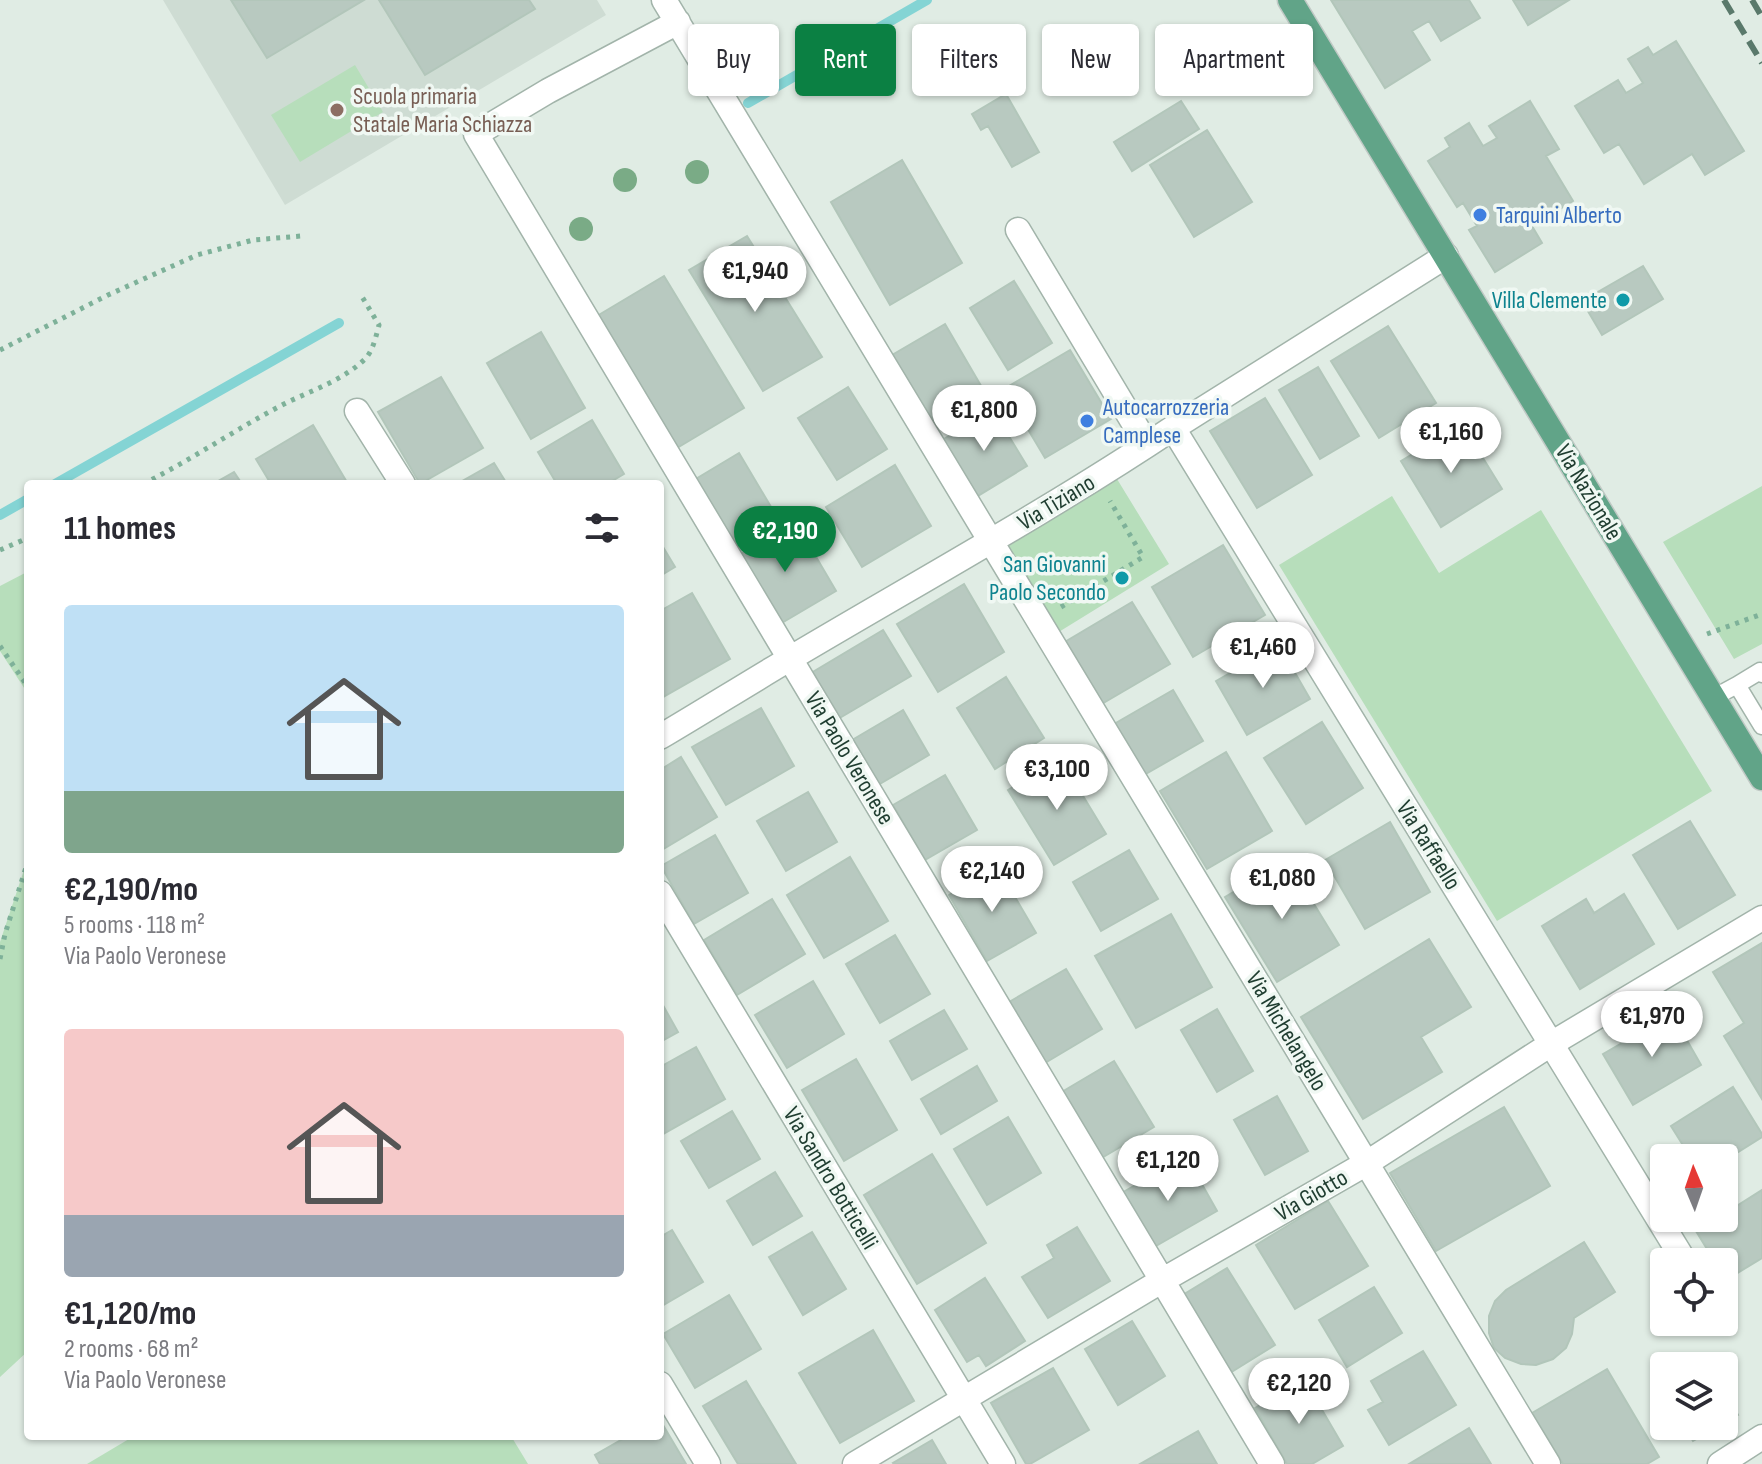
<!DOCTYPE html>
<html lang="en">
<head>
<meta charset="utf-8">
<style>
	:root { --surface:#fff; --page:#f2f2f3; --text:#2b2b33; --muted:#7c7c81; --accent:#0b8043 }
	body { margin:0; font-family:"Sofia Sans Condensed",sans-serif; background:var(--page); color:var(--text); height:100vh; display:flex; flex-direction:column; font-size:30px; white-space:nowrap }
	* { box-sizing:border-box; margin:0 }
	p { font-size:26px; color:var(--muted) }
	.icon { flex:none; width:44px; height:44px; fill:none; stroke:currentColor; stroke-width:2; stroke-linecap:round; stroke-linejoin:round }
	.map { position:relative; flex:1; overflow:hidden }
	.panel { position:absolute; left:24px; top:480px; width:640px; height:960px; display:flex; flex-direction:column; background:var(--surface); border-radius:8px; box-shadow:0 2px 6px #0004 }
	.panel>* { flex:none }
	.top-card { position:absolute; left:688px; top:24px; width:760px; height:72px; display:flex; gap:16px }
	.needle { width:52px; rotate:358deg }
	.tools { position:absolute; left:1650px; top:1144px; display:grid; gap:16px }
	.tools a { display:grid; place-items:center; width:88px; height:88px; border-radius:8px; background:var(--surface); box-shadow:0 2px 6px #0004; font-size:40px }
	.price { position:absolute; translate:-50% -68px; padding:0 18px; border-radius:28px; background:#fff; color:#222; font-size:26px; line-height:52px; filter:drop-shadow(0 2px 4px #0008) }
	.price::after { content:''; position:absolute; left:50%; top:48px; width:24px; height:18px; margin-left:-12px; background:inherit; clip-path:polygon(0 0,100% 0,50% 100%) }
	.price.current { background:var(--accent); color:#fff }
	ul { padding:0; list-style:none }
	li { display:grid; align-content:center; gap:16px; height:424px; padding:0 40px }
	li span { display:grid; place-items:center; height:248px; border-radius:8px; color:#555 }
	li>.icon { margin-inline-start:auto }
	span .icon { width:144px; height:144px; fill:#fffc; stroke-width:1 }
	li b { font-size:34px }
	h2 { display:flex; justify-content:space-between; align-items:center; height:96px; padding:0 40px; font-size:34px }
	.chip { padding:0 28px; border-radius:8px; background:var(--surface); box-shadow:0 2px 6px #0004; font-size:28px; line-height:72px }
	.chip.current { background:var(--accent); color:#fff }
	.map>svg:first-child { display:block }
	.built { fill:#cedcd3 }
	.green { fill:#b7debb }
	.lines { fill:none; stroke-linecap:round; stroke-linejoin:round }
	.stream { stroke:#84d4d4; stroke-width:10 }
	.building { fill:#b8c9c0; stroke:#b2c6ba; stroke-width:2 }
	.lane-casing { stroke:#a2b4aa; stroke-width:19 }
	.street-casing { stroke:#a2b4aa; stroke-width:27 }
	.primary-casing { stroke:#c0c9c5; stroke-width:27 }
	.path { stroke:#7eb199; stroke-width:5; stroke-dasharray:4 6; stroke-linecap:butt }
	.lane { stroke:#fff; stroke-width:16 }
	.street { stroke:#fff; stroke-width:24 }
	.primary { stroke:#61a488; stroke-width:24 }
	.rail { stroke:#5a796b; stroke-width:6; stroke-dasharray:16 8; stroke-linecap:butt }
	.tree { fill:#7aab86 }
	.education-dot { fill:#8d6e63; stroke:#f0f8f3; stroke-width:3 }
	.shop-dot { fill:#3f7fe0; stroke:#f0f8f3; stroke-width:3 }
	.culture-dot { fill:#0f9aa8; stroke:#f0f8f3; stroke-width:3 }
	.labels { text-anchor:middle; stroke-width:7; stroke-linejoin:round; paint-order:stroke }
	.education-label { font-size:24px; fill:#785e54; stroke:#f0f8f3; text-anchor:start }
	.shop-label { font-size:24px; fill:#366cbe; stroke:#f0f8f3; text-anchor:start }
	.culture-label { font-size:24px; fill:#0d838f; stroke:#f0f8f3; text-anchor:end }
	.street-label { font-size:24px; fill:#1f3d30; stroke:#f0f8f3 }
</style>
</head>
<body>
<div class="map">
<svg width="1762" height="1464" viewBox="0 0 1762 1464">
	<rect width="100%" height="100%" fill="#e0ece4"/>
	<path class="built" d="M163,0h434l9,15 -321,190z"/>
	<path class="green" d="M355,65l28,47 -83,50 -29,-47z
		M1117,479l52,85 -120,74 -52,-85z
		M1762,486v158l-28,15 -71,-117z
		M1392,496l47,77 102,-63 171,281 -215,130 -218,-356z
		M25,573l3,6v115l-28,-43v-65z
		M28,858v493l-28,26v-435z
		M134,1436h377l17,28h-441z"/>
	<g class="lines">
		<path class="stream" d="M748,103l179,-103
			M55,484l284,-161
			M0,515l28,-16"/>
	</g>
	<path class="building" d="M231,0h133l-97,58z
		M379,0h150l6,9 -110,66z
		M1331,0h138l11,18 -39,23 -12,-20 -17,10 18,29 -45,28z
		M1513,0h56l-41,25z
		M1676,41l68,110 -39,24 -13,-21 -48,30 -25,-40 -15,9 -29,-47 43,-26 8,13 17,-10 -15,-24 20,-12 5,8z
		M1006,94l33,58 -27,15 -24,-41 -7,4 -9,-16z
		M1181,101l18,28 -67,42 -18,-29z
		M1530,101l29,48 -13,7 27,45 -41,25 10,17 -47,29 -26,-42 8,-4 -14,-23 -6,4 -29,-46 22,-14 -5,-9 24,-15 14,23 14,-8 -8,-12z
		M1207,130l45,72 -58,35 -44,-72z
		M902,160l60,103 -72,42 -59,-103z
		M747,236l75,121 -59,34 -74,-121z
		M1643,266l20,33 -61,36 -20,-34z
		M664,276l80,132 -72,43 -80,-132z
		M1014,281l38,62 -44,27 -38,-62z
		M945,324l39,67 -52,31 -40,-67z
		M1388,326l48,77 -57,35 -48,-77z
		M541,332l44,76 -54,31 -44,-76z
		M1070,350l41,69 -66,39 -41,-69z
		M1318,367l41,69 -39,23 -41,-69z
		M441,377l42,71 -63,36 -42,-72z
		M848,387l39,62 -50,31 -39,-62z
		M1265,398l47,77 -55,33 -47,-77z
		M993,410l34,56 -51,31 -34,-57z
		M592,420l32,54 -17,10h-50l-19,-32z
		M1462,424l40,65 -61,38 -40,-66z
		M313,425l35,59h-77l-15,-25z
		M739,453l38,64 -50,29 -38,-63z
		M494,463l13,21h-50z
		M895,465l36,61 -69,41 -36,-60z
		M234,472l8,12h-29z
		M795,521l41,70 -61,36 -41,-69z
		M660,542l15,25 -15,9z
		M1223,545l42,70 -72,42 -41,-70z
		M964,584l40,68 -66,40 -41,-68z
		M692,593l38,66 -67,38 -3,-6v-80z
		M1132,602l38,62 -70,41 -37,-62z
		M883,630l28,46 -73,43 -27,-46z
		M1279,645l31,54 -63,36 -31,-54z
		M1006,677l38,61 -49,31 -38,-61z
		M1173,690l30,51 -59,34 -30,-51z
		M761,708l33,58 -68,39 -34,-58z
		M903,710l26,45 -56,33 -26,-45z
		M1322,722l41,66 -57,36 -42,-66z
		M1226,752l46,79 -65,38 -47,-78z
		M681,757l36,60 -57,34v-81z
		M1060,758l46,76 -52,31 -46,-75z
		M945,775l32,55 -52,30 -32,-55z
		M808,792l29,50 -51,29 -29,-50z
		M1690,821l45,74 -57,34 -45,-74z
		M1390,822l40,70 -65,37 -40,-69z
		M715,835l33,58 -54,31 -33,-58z
		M1129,850l29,49 -57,32 -28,-49z
		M850,857l38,64 -64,37 -37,-63z
		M1287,860l52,85 -62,37 -52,-85z
		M997,866l39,67 -49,28 -38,-66z
		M1624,894l30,50 -74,45 -38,-63 44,-27 8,14z
		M772,899l33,55 -68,41 -33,-55z
		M1171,914l41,73 -76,41 -41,-72z
		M895,935l35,59 -50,29 -34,-59z
		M1429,939l42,68 -50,30 21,35 -79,47 -62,-102z
		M1762,943v156l-38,-63 20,-13 -31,-51z
		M1066,969l36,60 -57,34 -36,-61z
		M813,981l31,53 -57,34 -32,-53z
		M660,1000l18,32 -18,10z
		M1217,1009l36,62 -36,21 -36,-62z
		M944,1010l23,39 -55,31 -22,-39z
		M1672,1014l29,51 -68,40 -30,-51z
		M696,1047l29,52 -62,35 -3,-6v-61z
		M856,1059l41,71 -53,31 -42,-71z
		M1114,1061l40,66 -54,32 -40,-66z
		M977,1066l20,35 -56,33 -20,-35z
		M1733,1087l29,47v3l-38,24v-3h-33l-20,-32z
		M1277,1096l31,55 -43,24 -31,-55z
		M1504,1107l46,79 -114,65 -46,-78z
		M732,1111l28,48 -51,29 -28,-47z
		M1008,1117l33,56 -54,32 -33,-56z
		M932,1154l54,89 -69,41 -53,-89z
		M1186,1156l31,55 -68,39 -31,-55z
		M775,1172l27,44 -49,29 -26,-44z
		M1762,1190v68l-36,22 -2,-4v-14h-9l-19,-31 21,-13h7v-4z
		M1328,1201l40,65 -73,43 -39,-64z
		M1077,1227l33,54 -62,37 -26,-41 32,-19 -7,-13z
		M672,1230l31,52 -43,25v-70z
		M812,1232l34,57 -43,26 -34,-58z
		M1584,1242l31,50 -41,26 -2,16 -6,14 -13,11 -17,6 -15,-1 -16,-6 -11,-10 -5,-15v-17l6,-15 11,-11z
		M1227,1268l48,77 -45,28 -49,-77z
		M985,1278l40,63 -39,25 -7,-11 -12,7 -32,-52z
		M1374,1287l28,46 -55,34 -28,-47z
		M729,1295l32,54 -66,39 -32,-54z
		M1132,1321l33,55 -47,29 -33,-56z
		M873,1330l41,71 -74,42 -41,-70z
		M1423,1351l33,54 -67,40 -21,-35 15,-8 -12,-21z
		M1053,1368l36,62 -59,34h-4l-35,-61z
		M1607,1369l52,88 -12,7h-84l-31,-51z
		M1304,1379l39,67 -31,18h-25l-32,-56z
		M746,1381l50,83h-58l-35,-58z
		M1724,1391l14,24 -14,8z
		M660,1420l26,44h-86l-5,-9 33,-19h32z
		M1684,1426h35l-26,15z
		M1469,1428l22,36h-82z
		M1198,1431l19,33h-77z
		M932,1440l14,24h-52l-1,-1z"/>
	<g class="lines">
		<defs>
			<path id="lane" d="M1737,685l23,-14 2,3
				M1713,698l24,-13 25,41"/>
			<path id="street" d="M664,0l884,1464
				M678,22l-130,69 -72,43 796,1330
				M1018,230l129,215
				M357,411l46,73
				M1173,428l512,834
				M660,737c44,-26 87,-53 131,-79 128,-76 259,-148 382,-230l273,-172
				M660,893l343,571
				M660,1384l48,80
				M855,1464l308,-184 204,-117 184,-119 211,-126
				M1720,1464l42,-27"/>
			<path id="primary" d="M1290,0l472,778"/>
		</defs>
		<use href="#lane" class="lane-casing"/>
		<use href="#street" class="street-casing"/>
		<use href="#primary" class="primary-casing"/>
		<path class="path" d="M0,350l108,-55 89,-40 56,-15 48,-4
			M143,484c48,-24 93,-55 141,-80 28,-14 58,-23 81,-45 8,-8 11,-23 14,-34l-18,-30
			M0,550l28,-12
			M1061,607l82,-50 -33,-56
			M1707,634l55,-20
			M0,646l28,41
			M0,959l5,-25 23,-73"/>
		<use href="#lane" class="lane"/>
		<use href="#street" class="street"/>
		<use href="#primary" class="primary"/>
		<path class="rail" d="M1724,0l38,63
			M1752,0l10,17"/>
	</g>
	<g class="tree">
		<circle cx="697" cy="172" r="12"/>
		<circle cx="625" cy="180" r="12"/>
		<circle cx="581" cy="229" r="12"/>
	</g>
	<circle class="education-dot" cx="337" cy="110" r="8"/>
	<g class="shop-dot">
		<circle cx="1480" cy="215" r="8"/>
		<circle cx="1087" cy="421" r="8"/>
	</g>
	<g class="culture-dot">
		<circle cx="1623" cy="300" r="8"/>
		<circle cx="1122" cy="578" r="8"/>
	</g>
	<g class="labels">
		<g class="education-label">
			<text x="353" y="104">Scuola primaria<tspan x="353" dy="28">Statale Maria Schiazza</tspan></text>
		</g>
		<g class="shop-label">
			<text x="1496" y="223">Tarquini Alberto</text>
			<text x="1103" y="415">Autocarrozzeria<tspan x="1103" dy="28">Camplese</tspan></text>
		</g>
		<g class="culture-label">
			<text x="1607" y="308">Villa Clemente</text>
			<text x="1106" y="572">San Giovanni<tspan x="1106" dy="28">Paolo Secondo</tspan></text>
		</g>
		<g class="street-label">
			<text transform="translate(1589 492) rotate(59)" y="8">Via Nazionale</text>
			<text transform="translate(1056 502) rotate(-31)" y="8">Via Tiziano</text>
			<text transform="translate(850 758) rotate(59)" y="8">Via Paolo Veronese</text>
			<text transform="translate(1429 845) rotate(58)" y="8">Via Raffaello</text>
			<text transform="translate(1287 1031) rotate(59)" y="8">Via Michelangelo</text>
			<text transform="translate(831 1178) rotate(59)" y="8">Via Sandro Botticelli</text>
			<text transform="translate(1311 1195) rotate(-30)" y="8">Via Giotto</text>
		</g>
	</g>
</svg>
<div class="tools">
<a><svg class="needle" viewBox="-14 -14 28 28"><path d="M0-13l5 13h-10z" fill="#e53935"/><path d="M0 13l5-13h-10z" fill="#7c7c81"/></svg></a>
<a><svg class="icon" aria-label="locate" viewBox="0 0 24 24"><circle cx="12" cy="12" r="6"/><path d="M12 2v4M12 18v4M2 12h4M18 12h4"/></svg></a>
<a><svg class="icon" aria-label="layers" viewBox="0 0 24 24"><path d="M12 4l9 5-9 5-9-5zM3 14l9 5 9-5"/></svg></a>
</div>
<b class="price" style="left:755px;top:314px">€1,940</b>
<b class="price" style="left:984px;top:453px">€1,800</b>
<b class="price" style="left:1451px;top:475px">€1,160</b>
<b class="price current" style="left:785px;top:574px">€2,190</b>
<b class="price" style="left:1263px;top:690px">€1,460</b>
<b class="price" style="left:1057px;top:812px">€3,100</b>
<b class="price" style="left:992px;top:914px">€2,140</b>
<b class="price" style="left:1282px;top:921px">€1,080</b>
<b class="price" style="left:1652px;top:1059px">€1,970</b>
<b class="price" style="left:1168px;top:1203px">€1,120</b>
<b class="price" style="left:1299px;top:1426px">€2,120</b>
<div class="top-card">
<a class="chip">Buy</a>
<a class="chip current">Rent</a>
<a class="chip">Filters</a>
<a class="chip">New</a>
<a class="chip">Apartment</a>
</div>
<section class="panel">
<h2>11 homes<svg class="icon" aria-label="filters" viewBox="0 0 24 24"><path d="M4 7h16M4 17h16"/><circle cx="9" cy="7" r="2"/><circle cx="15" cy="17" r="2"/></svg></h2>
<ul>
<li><span style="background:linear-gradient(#bfe0f5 75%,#7fa58c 0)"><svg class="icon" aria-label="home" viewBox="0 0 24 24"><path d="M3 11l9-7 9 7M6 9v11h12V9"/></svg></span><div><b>€2,190/mo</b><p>5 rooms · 118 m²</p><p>Via Paolo Veronese</p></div></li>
<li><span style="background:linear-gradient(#f6c9c9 75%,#9aa5b1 0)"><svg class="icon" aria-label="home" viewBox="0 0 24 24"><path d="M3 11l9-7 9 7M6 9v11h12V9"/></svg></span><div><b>€1,120/mo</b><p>2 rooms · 68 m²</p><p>Via Paolo Veronese</p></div></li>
</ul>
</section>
</div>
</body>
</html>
